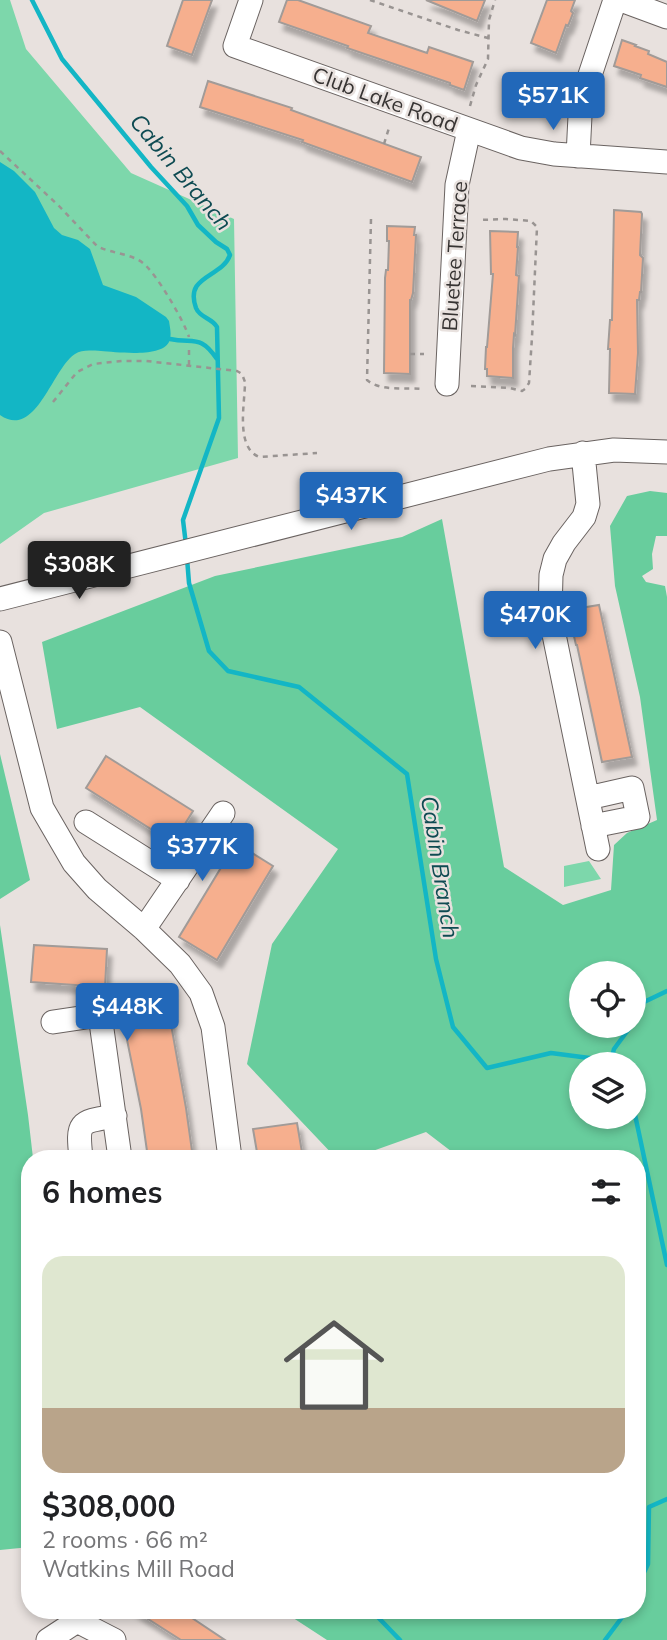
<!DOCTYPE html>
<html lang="en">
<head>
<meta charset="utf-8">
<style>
	:root { --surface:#fff; --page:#f2f2f2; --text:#202124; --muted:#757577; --line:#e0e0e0; --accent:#2268b9 }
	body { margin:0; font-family:Mulish,sans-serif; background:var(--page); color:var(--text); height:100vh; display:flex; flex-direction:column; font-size:26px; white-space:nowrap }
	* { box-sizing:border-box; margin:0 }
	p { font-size:23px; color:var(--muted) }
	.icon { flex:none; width:38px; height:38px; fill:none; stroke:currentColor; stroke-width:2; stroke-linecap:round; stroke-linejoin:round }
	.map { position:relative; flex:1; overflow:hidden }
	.details { position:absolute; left:21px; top:1150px; width:625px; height:469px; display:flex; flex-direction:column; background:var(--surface); border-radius:28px; box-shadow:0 4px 10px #0003 }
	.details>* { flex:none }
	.controls { position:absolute; left:569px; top:961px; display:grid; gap:14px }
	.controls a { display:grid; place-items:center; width:77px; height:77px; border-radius:50%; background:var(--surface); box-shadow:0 4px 10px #0003; font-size:35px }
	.price { position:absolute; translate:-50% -60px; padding:0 16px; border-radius:7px; background:var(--accent); color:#fff; font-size:23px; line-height:46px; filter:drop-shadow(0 2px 4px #0008) }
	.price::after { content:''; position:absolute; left:50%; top:42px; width:21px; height:16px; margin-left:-10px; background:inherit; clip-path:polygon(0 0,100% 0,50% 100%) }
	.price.current { background:#222; color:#fff }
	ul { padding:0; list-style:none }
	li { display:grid; align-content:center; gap:14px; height:371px; padding:0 21px }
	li+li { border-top:2px solid var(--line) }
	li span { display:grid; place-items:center; height:217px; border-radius:21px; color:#555 }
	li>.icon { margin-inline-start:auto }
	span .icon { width:126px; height:126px; fill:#fffc; stroke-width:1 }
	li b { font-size:30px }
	h2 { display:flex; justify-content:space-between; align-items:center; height:84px; padding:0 21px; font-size:30px }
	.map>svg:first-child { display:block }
	.green { fill:#7dd7ab }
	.forest { fill:#68cd9d; fill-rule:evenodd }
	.water { fill:#13b6c5 }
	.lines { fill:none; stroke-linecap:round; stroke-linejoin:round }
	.stream { stroke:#13b6c5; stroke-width:4.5 }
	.building { fill:#f6af8e; stroke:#a19b98; stroke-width:2; filter:url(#shadow) }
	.minor-casing { stroke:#6a6361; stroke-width:25 }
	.path { stroke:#999492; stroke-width:2.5; stroke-dasharray:5 5; stroke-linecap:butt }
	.minor { stroke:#fff; stroke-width:23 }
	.labels { text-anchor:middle; stroke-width:5; stroke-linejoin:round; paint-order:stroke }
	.street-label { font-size:21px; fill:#373433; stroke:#e8e1de }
	.water-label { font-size:23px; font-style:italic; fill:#0e4b52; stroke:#e8e1de }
</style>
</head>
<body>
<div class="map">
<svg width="667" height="1640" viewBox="0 0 667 1640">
	<defs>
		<filter id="shadow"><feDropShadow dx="4.5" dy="8" stdDeviation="2" flood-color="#0004"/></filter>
	</defs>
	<rect width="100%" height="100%" fill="#e8e1de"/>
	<path class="green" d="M0,0h10l16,49 105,124 103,46 4,239 -194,55 -44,31z
		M589,861l12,18 -37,8v-21z"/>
	<path class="forest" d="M650,491l17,2v43h-11l-4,18 1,15 -11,7 4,6 19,4 2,11v1043h-340l-46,-30h356v-452h-177l-34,-26 -73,26h-17l-89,-94 25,-120 66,-95 -198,-142 -83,22 -15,-87 173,-66 187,-39 40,-18 62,348 59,38 48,-15 3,-45 13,-12 30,-13 -17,-123 -25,-111 -5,-60 17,-30zM581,973h53v53h-53zM581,1064h53v52h-53z
		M0,754l30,126 -30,19z
		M0,925l28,190 5,43h-3v389l-30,3z"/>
	<path class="water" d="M0,162l14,9 21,21 19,36 8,7 16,5 12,9 13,36 33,12 30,20 3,4c1,7 3,14 0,21 -8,16 -52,10 -68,9 -8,0 -19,-2 -26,3 -23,15 -39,86 -75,61z"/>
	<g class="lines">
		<path class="stream" d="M32,0l30,59 89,108 36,39 11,19 18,17 11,7 3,6c-8,23 -46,20 -34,53 4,10 16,10 21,19l2,91 -36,102 3,25
			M170,339c24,5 30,-5 47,20
			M187,558l2,25 20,68 19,20 71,16 108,87 29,185 17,68 34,41 64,-15 46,6 7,5
			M634,1023l10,-21 23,-11
			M610,1064l4,-15 17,-23
			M634,1110l33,155
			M637,1587l11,-23 1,-57 18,-8
			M371,1610l29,30
			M605,1640l18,-24 3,-6"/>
	</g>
	<path class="building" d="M183,0h29l-20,55 -25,-9z
		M287,0h11l73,26 -3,7 59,20 2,-6 44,15 -9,28 -14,-5v-2l-103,-35 1,-2 -69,-24z
		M426,0h59l-8,21z
		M547,0h28l-4,11 2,2 -5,13 -2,-1 -10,28 -25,-10z
		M622,40l14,5 -1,1 14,5 -1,3 19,8v25l-27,-9 1,-3 -27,-9z
		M208,81l84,27 -1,2 130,47 -9,25 -110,-40 1,-2 -103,-33z
		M614,210l27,2 1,2 -2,41 3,3 -2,34h-1l-1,8h-2l1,53 -3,41 -26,-1 1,-44h-2l2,-29h2z
		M387,226l28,1 -1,8h2l-3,58 -2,7h-1v74l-26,-1 1,-95 1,-8h2l1,-29h-2z
		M490,231l28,1 -1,15h1l-2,28 3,1 -4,59 -1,-1 -1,14v30l-26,-2v-7h-2l1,-22h1l6,-73h-2z
		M599,605l33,152 -30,5 -25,-117h-1l-8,-35z
		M106,756l87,55 -20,32 -87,-55z
		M236,843l37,23 -56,94 -38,-23z
		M34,945l73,4 -2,38 -74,-5z
		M165,991l21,117 7,50h-45l-7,-49 -22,-109z
		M297,1123l6,35h-45l-5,-29z
		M134,1610h46l45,30h-44z"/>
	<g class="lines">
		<defs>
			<path id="minor" d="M251,0l-16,46 286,102 33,6 113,8
				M621,0l46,17
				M578,156l2,-40 4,-23 31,-93
				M447,384l10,-199 12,-55
				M583,453l5,51 -4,13 -20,26 -9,16 -4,16 -1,40 48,234
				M0,599l549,-140 65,-9 53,2
				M0,642l42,166 32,55 23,26 47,40 36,35 21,29 12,34 17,131
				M588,798l44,-10 6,29 -45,9
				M86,822l92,58
				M144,929l79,-116
				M53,1022l47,-7 20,143
				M81,1158c-4,-37 -2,-36 34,-42
				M48,1640l29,-19 37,19"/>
		</defs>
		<use href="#minor" class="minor-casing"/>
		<path class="path" d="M370,0l88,30 30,8
			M470,106l6,-21 12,-26 1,-39 6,-20
			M384,144l5,-16
			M0,151l59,55 38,40c15,8 33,7 46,17 13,10 41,58 46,74
			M371,219l-4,161c14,12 39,7 56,9
			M410,354h14
			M189,365v-18
			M471,386l39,2 12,3 3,-2 4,-6 3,-46 5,-110 -6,-6 -25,-2 -27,1
			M53,402l24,-30 16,-8 29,-3h24l91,10 5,3 3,8c0,21 -10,65 14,75l58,-4"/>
		<use href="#minor" class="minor"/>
	</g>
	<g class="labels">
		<g class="street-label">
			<text transform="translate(385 100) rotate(20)" y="7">Club Lake Road</text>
			<text transform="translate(455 256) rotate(-86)" y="7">Bluetee Terrace</text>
		</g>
		<g class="water-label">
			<text transform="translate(181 172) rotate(50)" y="8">Cabin Branch</text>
			<text transform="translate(440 867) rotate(81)" y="8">Cabin Branch</text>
		</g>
	</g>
</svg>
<div class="controls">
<a><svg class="icon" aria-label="locate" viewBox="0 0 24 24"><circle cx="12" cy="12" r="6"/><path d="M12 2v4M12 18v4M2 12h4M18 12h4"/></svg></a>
<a><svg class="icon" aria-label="layers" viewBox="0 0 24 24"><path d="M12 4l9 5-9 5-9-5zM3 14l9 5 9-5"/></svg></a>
</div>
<b class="price" style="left:553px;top:132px">$571K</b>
<b class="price" style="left:351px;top:532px">$437K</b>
<b class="price current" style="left:79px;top:601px">$308K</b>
<b class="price" style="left:535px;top:651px">$470K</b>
<b class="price" style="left:202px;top:883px">$377K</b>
<b class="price" style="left:127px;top:1043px">$448K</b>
<section class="details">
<h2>6 homes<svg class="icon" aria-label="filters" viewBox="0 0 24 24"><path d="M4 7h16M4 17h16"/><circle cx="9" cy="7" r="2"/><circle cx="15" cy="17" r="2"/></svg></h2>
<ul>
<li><span style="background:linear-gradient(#dfe7d0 70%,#b9a48a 0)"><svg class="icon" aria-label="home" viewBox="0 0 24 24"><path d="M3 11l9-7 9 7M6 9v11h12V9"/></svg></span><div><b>$308,000</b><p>2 rooms · 66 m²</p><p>Watkins Mill Road</p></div></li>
</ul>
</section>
</div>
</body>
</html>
